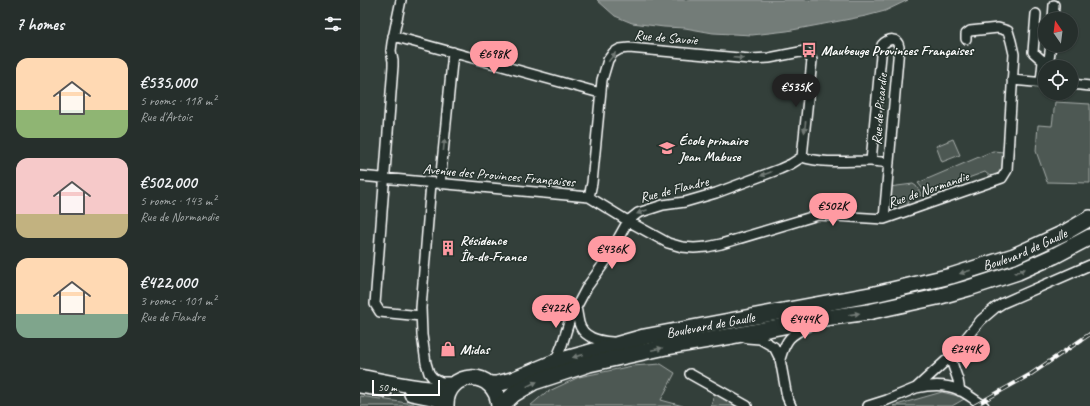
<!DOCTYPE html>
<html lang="en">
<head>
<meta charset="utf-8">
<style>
	:root { --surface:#262f2c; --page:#323b38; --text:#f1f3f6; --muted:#a4a9a9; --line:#424a48; --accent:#ff9aa2 }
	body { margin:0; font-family:Caveat,sans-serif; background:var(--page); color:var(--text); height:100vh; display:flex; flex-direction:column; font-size:15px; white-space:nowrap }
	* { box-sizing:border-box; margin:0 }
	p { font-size:13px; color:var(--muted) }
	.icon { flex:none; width:22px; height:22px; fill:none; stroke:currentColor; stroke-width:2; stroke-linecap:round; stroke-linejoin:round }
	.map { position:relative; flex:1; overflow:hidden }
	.details { display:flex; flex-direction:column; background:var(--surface); width:360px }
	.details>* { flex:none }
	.needle { width:26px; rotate:346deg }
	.buttons { position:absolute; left:678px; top:12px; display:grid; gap:8px }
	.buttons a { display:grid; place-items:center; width:40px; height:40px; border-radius:50%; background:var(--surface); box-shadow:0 1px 3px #0004,0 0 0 1px var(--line); font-size:20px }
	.scale { position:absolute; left:12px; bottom:10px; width:68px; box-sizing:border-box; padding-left:4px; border:2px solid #fff; border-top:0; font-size:11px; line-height:14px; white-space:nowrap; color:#fff; -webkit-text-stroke:3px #26332d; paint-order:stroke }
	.price { position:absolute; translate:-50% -34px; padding:0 9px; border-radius:14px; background:var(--accent); color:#111; font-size:13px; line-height:26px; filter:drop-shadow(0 1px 2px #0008) }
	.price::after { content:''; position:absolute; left:50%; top:24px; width:12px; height:9px; margin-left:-6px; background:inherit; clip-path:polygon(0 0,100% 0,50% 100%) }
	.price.on { background:#222; color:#fff }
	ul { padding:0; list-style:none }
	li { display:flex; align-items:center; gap:12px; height:100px; padding:0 16px }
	li span { display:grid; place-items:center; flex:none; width:112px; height:80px; border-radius:12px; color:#555 }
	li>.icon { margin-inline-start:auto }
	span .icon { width:48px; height:48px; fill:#fffc; stroke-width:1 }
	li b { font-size:17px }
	h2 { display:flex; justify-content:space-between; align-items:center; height:48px; padding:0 16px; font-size:17px }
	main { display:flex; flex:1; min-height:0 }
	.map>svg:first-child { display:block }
	.green { fill:#4d5853; stroke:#a6aca9 }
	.water { fill:#737b78; stroke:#abb0ae }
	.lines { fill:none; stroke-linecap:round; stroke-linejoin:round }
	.minor-casing { stroke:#fff; stroke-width:12 }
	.secondary-casing { stroke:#fff; stroke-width:16 }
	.primary-casing { stroke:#fff; stroke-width:18 }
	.minor { stroke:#26332d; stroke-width:9 }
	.secondary { stroke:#26332d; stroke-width:13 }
	.primary { stroke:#26332d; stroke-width:15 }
	.rail-casing { stroke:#fff; stroke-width:4 }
	.rail { stroke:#26332d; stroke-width:2.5; stroke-dasharray:8; stroke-linecap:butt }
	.oneway { fill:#727a76 }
	.labels { text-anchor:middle; stroke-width:3; stroke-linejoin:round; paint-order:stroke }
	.street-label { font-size:14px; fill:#fff; stroke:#26332d }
	.poi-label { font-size:14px; font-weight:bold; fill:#fff; stroke:#26332d; text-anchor:start }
</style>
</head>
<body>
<main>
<section class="details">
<h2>7 homes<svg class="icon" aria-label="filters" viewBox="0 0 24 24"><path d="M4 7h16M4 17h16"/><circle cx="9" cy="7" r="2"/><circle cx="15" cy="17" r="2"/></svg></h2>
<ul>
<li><span style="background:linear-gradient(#ffd9b3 65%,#8fb573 0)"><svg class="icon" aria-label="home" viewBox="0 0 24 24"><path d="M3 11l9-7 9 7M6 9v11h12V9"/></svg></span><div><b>€535,000</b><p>5 rooms · 118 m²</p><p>Rue d'Artois</p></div></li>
<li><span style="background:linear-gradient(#f6c9c9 70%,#c2b280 0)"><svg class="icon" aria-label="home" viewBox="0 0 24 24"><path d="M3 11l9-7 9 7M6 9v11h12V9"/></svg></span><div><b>€502,000</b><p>5 rooms · 143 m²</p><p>Rue de Normandie</p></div></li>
<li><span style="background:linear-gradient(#ffd9b3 70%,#7fa58c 0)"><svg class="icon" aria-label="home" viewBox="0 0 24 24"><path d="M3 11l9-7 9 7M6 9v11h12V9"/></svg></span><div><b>€422,000</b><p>3 rooms · 101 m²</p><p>Rue de Flandre</p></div></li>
</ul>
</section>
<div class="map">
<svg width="730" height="406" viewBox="0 0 730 406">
	<rect width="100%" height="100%" fill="#333f3a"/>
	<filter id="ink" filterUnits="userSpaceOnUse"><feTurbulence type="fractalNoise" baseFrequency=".025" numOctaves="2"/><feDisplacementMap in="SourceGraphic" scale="8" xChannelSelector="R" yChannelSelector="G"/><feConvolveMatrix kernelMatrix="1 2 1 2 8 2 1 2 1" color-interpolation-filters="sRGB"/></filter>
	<g filter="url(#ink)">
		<path class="green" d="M695,102l35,2v79l-43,-1 -11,-31 2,-26 14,1z
			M593,139l7,16 -18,7 -6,-16z
			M633,151l11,1 -3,20 -4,4 -6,1 -6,-5 -59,21 -8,-10z
			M553,184l3,2 6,9 -12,4 -3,7c-9,4 -11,5 -17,-2l-1,-17z
			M301,364l14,9 -14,27 22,6h-153l15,-13 34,-16 53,-11z
			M582,392l24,6 -14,8h-59z
			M354,394l24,9 3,3h-30z
			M0,396l54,8 1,2h-55z"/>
		<path class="water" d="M237,0h311l-23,11 -19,5 -79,15 -35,4 -39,-2 -28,-5 -21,-1 -32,-4 -17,-7z"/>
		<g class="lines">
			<defs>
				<path id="minor" d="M41,0l-9,43 -1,8 2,10v5l-18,238 5,8 41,4
					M676,14l-3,38 10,9
					M693,19l1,-14
					M33,36l207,57
					M652,80l33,3
					M681,82l2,-21 6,-2 2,-14
					M711,84l19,2
					M511,161l11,-116c7,-7 15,-8 17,2l-15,172
					M0,176l229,21 39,24 40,22 14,4 12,1 13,-1 14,-3 97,-29 66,4 118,-41 5,-8 7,-116 -3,-13 -3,-10 -10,-3 -28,3 -4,3v5
					M71,183l-10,125 1,27 4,28 3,10 4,5 8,4h16
					M80,184l13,-132
					M229,197l3,-14 10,-103 6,-20 5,-7 7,-4 9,-1 121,11 19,-1 36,-7 7,9 -10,97
					M216,307c1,5 2,11 3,16 4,15 20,18 33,19
					M387,338l13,1 14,8 6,12 7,38 4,9
					M590,357l8,23 2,11
					M420,359c6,-20 10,-24 29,-33
					M195,362l7,-17 8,-26 17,-32 18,-25 23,-41 10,-8 25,-8 22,-3 31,-9 64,-24 11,-5 11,-7c22,7 45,4 68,4 6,0 12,1 19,2
					M330,374l57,32
					M556,388c14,-3 30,-4 43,2 9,4 17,11 25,16
					M508,406l19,-6 29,-12 34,-31 31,-37 14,-12 8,-5 87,-38"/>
				<path id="secondary" d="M0,376c30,6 60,13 90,13
					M0,386l26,4
					M51,394l25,5 9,5"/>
				<g id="primary">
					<path id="s1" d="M129,384h8l15,-4 43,-18 89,-25 231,-43 76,-18 63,-20 52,-24 24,-14"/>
					<path d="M86,406c-1,-37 51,-38 53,0"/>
					<path d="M141,406l13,-12 20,-12 55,-18 77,-17 66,-11 93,-18 43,-6 69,-15 32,-9 49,-16 36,-16 36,-19"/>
				</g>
			</defs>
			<use href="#minor" class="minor-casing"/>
			<use href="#secondary" class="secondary-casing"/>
			<use href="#primary" class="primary-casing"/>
			<use href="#minor" class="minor"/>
			<use href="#secondary" class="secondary"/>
			<use href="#primary" class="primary"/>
			<defs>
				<path id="rail" d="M614,406l57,-32 59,-40"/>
			</defs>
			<use href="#rail" class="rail-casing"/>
			<use href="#rail" class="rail"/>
		</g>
		<defs><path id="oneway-solid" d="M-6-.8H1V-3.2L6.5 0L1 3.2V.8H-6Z"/></defs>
		<g class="oneway">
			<use href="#oneway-solid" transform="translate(252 57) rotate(-52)"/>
			<use href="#oneway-solid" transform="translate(378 58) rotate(5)"/>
			<use href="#oneway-solid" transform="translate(445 127) rotate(96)"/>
			<use href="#oneway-solid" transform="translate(84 145) rotate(-84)"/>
			<use href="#oneway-solid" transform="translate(406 174) rotate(159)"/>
			<use href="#oneway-solid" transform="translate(282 212) rotate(159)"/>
			<use href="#oneway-solid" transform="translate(660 271) rotate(-22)"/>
			<use href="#oneway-solid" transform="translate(605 272) rotate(163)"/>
			<use href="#oneway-solid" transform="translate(494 314) rotate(-8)"/>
			<use href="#oneway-solid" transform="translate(297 349) rotate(-12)"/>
			<use href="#oneway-solid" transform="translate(218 356) rotate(165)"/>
			<use href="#oneway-solid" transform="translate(172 384) rotate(-26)"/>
		</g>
	</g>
	<defs>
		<symbol id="bus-bare" viewBox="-9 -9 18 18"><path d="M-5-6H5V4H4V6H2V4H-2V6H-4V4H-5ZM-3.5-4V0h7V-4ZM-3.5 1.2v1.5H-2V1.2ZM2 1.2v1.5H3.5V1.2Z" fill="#ff9aa2" stroke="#26332d" stroke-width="2.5" paint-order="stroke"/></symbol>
		<symbol id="school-bare" viewBox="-9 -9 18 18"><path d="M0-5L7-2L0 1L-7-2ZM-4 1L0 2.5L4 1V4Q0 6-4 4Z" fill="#ff9aa2" stroke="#26332d" stroke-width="2.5" paint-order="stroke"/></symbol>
		<symbol id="building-bare" viewBox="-9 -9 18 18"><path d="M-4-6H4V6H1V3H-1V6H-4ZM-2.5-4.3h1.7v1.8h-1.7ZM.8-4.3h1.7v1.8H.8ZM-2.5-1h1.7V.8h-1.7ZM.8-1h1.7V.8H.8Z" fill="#ff9aa2" stroke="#26332d" stroke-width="2.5" paint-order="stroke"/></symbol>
		<symbol id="shop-bare" viewBox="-9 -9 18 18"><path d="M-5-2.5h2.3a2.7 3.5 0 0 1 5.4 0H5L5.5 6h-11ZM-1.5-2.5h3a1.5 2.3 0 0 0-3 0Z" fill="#ff9aa2" stroke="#26332d" stroke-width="2.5" paint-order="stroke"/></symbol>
	</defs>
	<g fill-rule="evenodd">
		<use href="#bus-bare" x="438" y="39" width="22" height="22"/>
		<use href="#school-bare" x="296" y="137" width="22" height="22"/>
		<use href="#building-bare" x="77" y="237" width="22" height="22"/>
		<use href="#shop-bare" x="77" y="338" width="22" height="22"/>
	</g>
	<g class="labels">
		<g class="street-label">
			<text transform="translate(306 37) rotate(5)" y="5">Rue de Savoie</text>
			<text transform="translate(519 109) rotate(-85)" y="5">Rue de Picardie</text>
			<text transform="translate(139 175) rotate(5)" y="5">Avenue des Provinces Françaises</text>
			<text transform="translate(314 189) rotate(-14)" y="5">Rue de Flandre</text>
			<text transform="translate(568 189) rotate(-19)" y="5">Rue de Normandie</text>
			<text dy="5" stroke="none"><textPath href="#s1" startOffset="554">Boulevard de Gaulle</textPath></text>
			<text dy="5" stroke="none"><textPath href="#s1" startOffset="230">Boulevard de Gaulle</textPath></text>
		</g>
		<g class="poi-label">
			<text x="461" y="55">Maubeuge Provinces Françaises</text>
			<text x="319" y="145">École primaire<tspan x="319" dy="16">Jean Mabuse</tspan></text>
			<text x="100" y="245">Résidence<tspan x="100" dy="16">Île-de-France</tspan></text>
			<text x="100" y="354">Midas</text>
		</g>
	</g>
</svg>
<div class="buttons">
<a><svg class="needle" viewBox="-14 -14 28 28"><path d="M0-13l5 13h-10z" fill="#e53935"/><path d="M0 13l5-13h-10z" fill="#a4a9a9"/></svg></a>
<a><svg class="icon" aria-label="locate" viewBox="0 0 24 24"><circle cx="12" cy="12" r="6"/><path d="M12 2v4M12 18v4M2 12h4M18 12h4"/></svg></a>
</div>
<div class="scale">50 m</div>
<b class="price" style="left:134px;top:75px">€698K</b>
<b class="price on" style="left:436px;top:108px">€535K</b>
<b class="price" style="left:473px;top:227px">€502K</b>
<b class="price" style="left:252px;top:270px">€436K</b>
<b class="price" style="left:196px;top:329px">€422K</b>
<b class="price" style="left:445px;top:340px">€444K</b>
<b class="price" style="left:606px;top:370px">€244K</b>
</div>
</main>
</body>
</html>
